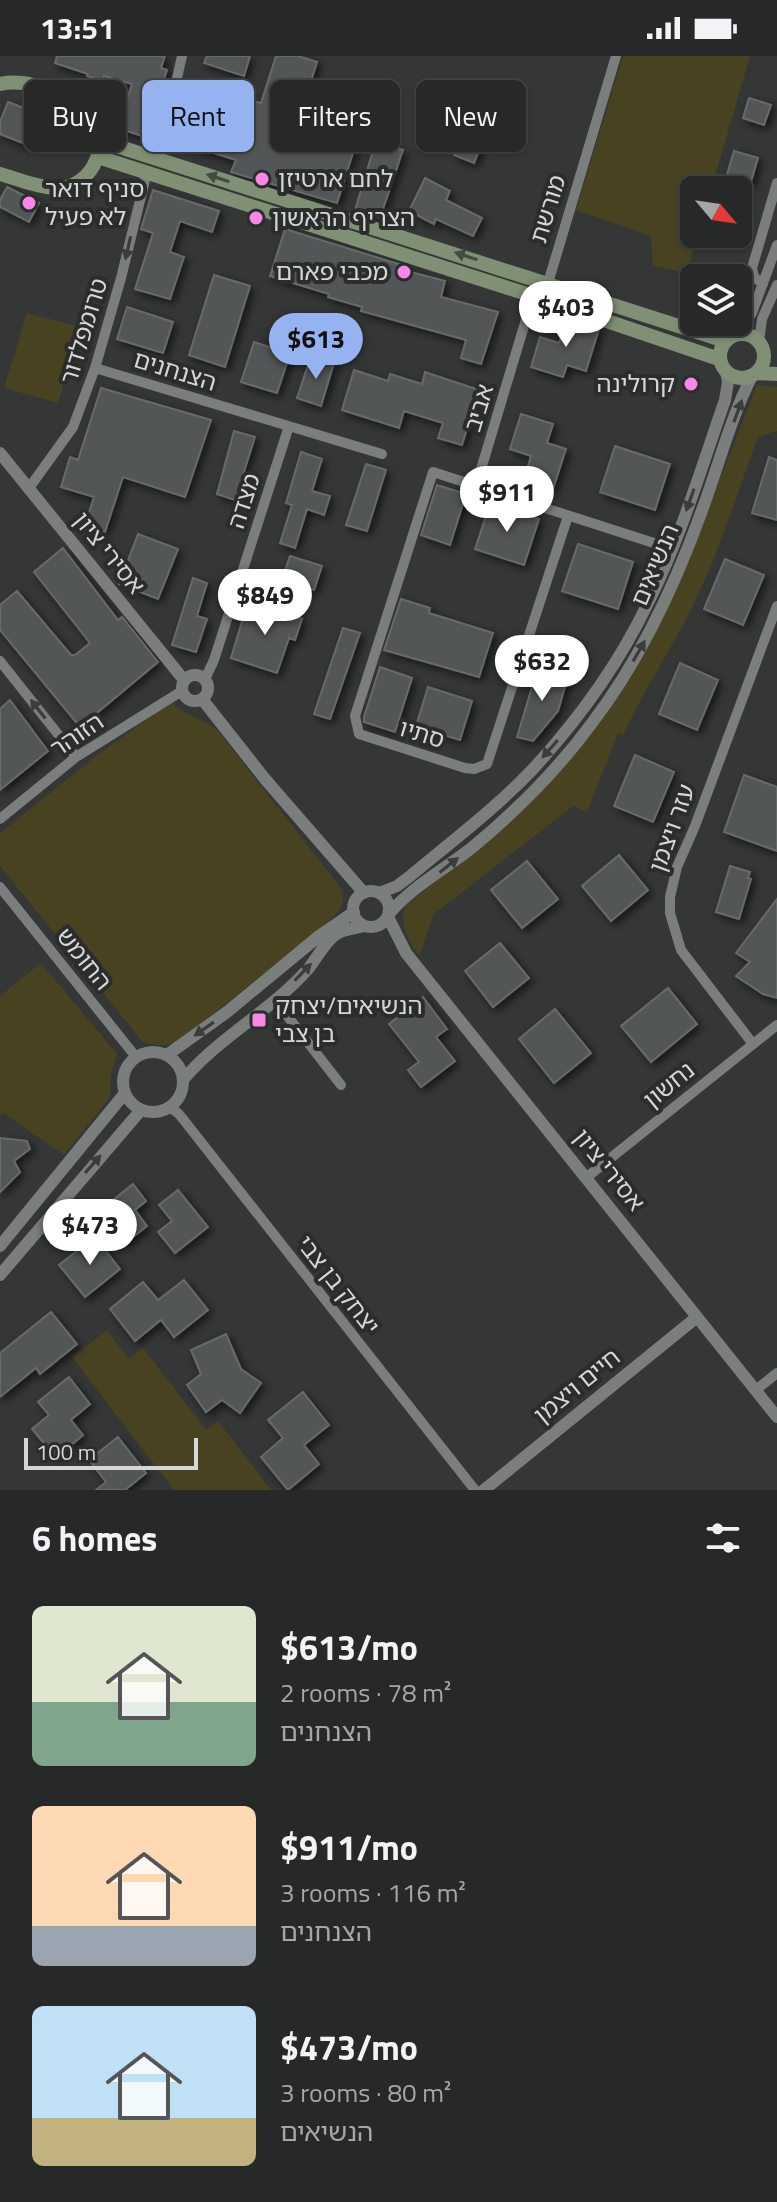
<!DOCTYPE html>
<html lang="en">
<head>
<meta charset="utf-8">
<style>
	:root { --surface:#272928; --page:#2f3130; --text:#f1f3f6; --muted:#a4a6a8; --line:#434545; --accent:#95b2f1 }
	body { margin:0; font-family:"Titillium Web","Noto Sans Hebrew",sans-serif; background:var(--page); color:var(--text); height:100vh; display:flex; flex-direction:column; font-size:30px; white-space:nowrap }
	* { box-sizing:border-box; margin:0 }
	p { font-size:26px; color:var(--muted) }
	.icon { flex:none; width:44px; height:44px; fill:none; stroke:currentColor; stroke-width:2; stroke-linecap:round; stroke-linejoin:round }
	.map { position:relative; height:1434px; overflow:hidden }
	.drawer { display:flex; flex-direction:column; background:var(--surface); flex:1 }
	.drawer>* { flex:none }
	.top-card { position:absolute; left:24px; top:24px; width:730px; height:72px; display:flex; gap:16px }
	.needle { width:52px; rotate:119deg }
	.tools { position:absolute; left:680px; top:120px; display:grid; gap:16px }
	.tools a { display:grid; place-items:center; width:72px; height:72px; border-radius:12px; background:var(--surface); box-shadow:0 2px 6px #0004,0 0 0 2px var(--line); font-size:40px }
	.scale { position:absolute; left:24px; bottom:20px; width:174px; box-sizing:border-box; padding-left:8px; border:4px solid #d5d7d6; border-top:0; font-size:22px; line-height:28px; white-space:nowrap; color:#d5d7d6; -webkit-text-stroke:6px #2a2d2b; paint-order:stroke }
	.price { position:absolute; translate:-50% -68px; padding:0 18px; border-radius:28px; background:#fff; color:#222; font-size:26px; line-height:52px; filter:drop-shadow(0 2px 4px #0008) }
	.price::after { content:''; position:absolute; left:50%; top:48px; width:24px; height:18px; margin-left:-12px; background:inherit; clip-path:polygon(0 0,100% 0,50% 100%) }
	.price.on { background:var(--accent); color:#111 }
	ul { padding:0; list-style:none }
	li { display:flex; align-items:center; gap:24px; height:200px; padding:0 32px }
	li span { display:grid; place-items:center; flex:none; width:224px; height:160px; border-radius:12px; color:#555 }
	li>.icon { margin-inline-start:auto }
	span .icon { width:96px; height:96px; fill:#fffc; stroke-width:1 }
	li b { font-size:34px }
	h2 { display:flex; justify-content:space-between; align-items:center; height:96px; padding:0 32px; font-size:34px }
	.pill { padding:0 28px; border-radius:12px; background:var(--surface); box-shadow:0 2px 6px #0004,0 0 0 2px var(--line); font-size:28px; line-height:72px }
	.pill.on { background:var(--accent); color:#111 }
	.status { display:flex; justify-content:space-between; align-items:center; height:56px; padding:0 40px; background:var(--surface); direction:ltr }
	.status svg { height:22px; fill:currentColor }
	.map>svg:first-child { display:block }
	.green { fill:#494221 }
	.building { fill:#525656; stroke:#666a6a; stroke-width:2; filter:url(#shadow) }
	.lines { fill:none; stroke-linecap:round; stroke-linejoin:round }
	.minor { stroke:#7a7e7c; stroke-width:10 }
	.tertiary { stroke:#7a7e7c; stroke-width:12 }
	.secondary { stroke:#809074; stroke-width:14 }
	.oneway { fill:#444b41 }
	.oneway2 { fill:#3a3d3b }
	.poi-dot { fill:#f987e8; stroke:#2a2d2b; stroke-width:3 }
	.labels { text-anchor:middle; stroke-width:8; stroke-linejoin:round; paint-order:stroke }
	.poi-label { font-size:24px; fill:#d5d7d6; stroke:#2a2d2b; text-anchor:start }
	.street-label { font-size:24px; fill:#d5d7d6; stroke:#2a2d2b }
</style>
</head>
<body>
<div class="status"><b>13:51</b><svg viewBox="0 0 49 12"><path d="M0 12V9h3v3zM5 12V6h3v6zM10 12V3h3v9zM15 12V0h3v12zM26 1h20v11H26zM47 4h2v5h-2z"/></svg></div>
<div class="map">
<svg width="777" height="1434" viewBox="0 0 777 1434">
	<defs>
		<filter id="shadow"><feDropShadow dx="3.5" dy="3.5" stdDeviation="4" flood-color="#0009"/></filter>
	</defs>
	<rect width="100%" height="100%" fill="#343735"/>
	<path class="green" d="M623,0h127l-39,134h-17v44h4l-11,39 -34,-7 -2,-30 -75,-26z
		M27,257l53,14 -22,76 -54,-15z
		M757,329l20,2v44l-19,6c-20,54 -37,110 -62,162 -22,47 -52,89 -73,137l-5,-3 -31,79 -14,-6 -139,108 -15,42c-11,-17 -20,-29 -14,-50l74,-60 117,-122 102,-189z
		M171,646c13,13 31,16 46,28l124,158c8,20 -8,29 -22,42l-139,110c-13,7 -23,6 -37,2l-143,-176v-33l96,-77z
		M41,907l76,91 -6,20 -1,23 -46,58 -61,-42 -3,2v-119z
		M107,1274l22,29 14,-11 63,82 12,-9 53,69h-97l-102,-133z"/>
	<path class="building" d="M57,0h108l-4,12 6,2 -22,67 -27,-9 14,-44 -28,-8 -2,5 -15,-5 1,-2 -33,-11z
		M207,0h43l-6,20 -40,-13z
		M276,0h22l19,6 -17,55 59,17 -22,69 -106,-31 5,-12 -51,-16 13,-42 52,17 6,-17 5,1z
		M482,40l13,6 -16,38 4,1 -9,22 -20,-8z
		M749,42l22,7 -7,20 -21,-7z
		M8,46l35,13 -13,31 -30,-12v-12z
		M376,85l27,9 -23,68 -25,-8z
		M734,95l24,7 -8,27 -24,-7z
		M425,122l25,13 -4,9 36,18 -9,18 -37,-17 -2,5 -25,-13z
		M7,131l32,16 -10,19 -29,-15v-7z
		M153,134l66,21 -7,21 -32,-11 -10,31 14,5 -14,42 -35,-10 18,-56 -12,-4z
		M285,173l123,38 -1,4 38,10 -4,16 57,15 -17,52 -20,-6 5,-18 -105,-29 1,-4 -34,-10 1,-3 -59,-18z
		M214,219l36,11 -25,81 -36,-12z
		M127,251l46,15 -10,31 -46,-14z
		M567,262l32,11 -13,42 -19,-6 -4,12 -32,-10 9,-30 19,6z
		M254,286l36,12 -13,39 -36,-11z
		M311,300l23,7 -13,43 -24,-8z
		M354,314l34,11 2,-7 32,10 3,-12 54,18 -17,55 -24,-7 5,-15 -39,-12 -5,17 -57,-18z
		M101,332l110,32 -26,77 -62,-20 -18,55 -20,-7 9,-28 -33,-10 9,-30 8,3z
		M521,358l32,10 -6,19 19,6 -13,40 -29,-9 7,-24 -21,-7z
		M234,375l21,6 -20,63 -18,-6z
		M615,390l55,18 -15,46 -55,-18z
		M301,396l21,7 -10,32 18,5 -6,19 -17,-6 -12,39 -15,-5 12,-38 -6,-2z
		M769,401l8,3v60l-25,-7z
		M366,408l20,6 -19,61 -21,-6z
		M437,429l29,9 -16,51 -29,-10z
		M490,448l49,15 -15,46 -49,-16z
		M138,478l40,15 -20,50 -39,-15z
		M578,488l55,18 -15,47 -56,-18z
		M63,492l55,72 4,-3 36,45 -78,65 -80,-97v-25l17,-14 54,64h4l15,-12 -56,-71z
		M290,500l32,10 -8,24 -32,-11z
		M725,503l39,16 -21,50 -39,-16z
		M193,522l14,5 -10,33 10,3 -11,33 -24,-7z
		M401,543l29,9 -1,5 64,20 -14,44 -95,-27z
		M248,545l54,18 -7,21 -6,-2 -12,35 -46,-15z
		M343,572l17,5 -30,86 -16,-5z
		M680,607l38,17 -21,50 -38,-16z
		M380,611l32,11 -17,54 -31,-10v-5z
		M538,611l30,9 -10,35 -25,30 -16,-4z
		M428,631l44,14 -12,39 -44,-14z
		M10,644l38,51 -48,39v-81z
		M635,699l39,17 -21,50 -39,-16z
		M744,719l33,12v64l-53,-19z
		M619,799l29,35 -37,31 -29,-35z
		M527,805l31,38 -36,29 -31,-38z
		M730,810l20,6 -2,6 3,1 -12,40 -23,-7z
		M777,843v99l-14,-4 -27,-18 14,-14 -14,-9z
		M500,887l29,35 -36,29 -28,-36z
		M668,932l29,36 -46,38 -30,-36z
		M423,941l24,32 -11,8 19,24 -34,26 -13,-17 11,-8 -30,-38z
		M555,953l36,44 -37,30 -35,-44z
		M0,1082l27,3 3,8 -16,12 6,11 -20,20z
		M133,1128l13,17 -11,9 12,16 -23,18 -26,-32z
		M178,1134l30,37 -33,26 -17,-21 14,-11 -13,-16z
		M95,1181l25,32 -35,28 -26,-32z
		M184,1224l24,30 -34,27 -13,-17 -26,21 -25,-32 33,-27 15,18z
		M51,1256l26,32 -37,30 -4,-6 -36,29v-44z
		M226,1278l15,35 20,14 -21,30 -18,-13 -16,12 -19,-27 14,-11 -10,-24z
		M69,1321l21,27 -19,16 12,15 -27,23 -24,-29 17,-14 -11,-13z
		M303,1336l26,33 -25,20 15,19 -31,26 -27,-33 22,-19 -15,-18z
		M118,1381l28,36 -21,17h-29l10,-8 -17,-22z"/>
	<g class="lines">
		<path class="minor" d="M154,101l16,-48 12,-53
			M548,227l68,-227
			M763,228l-9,-7 -2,-9 25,-85
			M738,278l14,-21 25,-68
			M759,286l3,-23 15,-34
			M95,312l287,86
			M476,430l57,-190
			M29,432l44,-61 22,-59 26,-90 26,-106
			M568,460l-81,248 -13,5 -9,-1 -106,-34 -4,-18 78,-244 224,72 20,-10
			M0,605l76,96
			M205,623l9,-19 75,-234
			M0,763l76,-62 106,-66
			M0,831l136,170
			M275,944l66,85
			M753,988l-72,-94 -11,-37v-16l7,-30 18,-41 82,-220
			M170,1051l9,7 296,376
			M587,1121l190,-152
			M756,1334l21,-17"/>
		<path class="tertiary" d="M0,397l184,227
			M182 632a13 13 0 1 1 26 0a13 13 0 1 1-26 0Z
			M202,643l63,80 99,114
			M353 853a18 18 0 1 1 36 0a18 18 0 1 1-36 0Z
			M379,837l18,-7 12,-9c42,-35 86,-68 124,-108 45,-49 85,-104 114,-164 33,-65 54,-136 78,-205l3,-18 -2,-10
			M389,858c22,-27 58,-46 85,-68 43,-36 85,-78 118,-123 48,-63 82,-135 109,-210 17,-45 29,-94 51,-137
			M388,861l18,36 371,464
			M123 1026a30 30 0 1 1 60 0a30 30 0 1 1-60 0Z
			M167,999l60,-43 92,-76 35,-24
			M183,1024c36,-43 88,-69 125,-111 10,-12 18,-30 32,-37 7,-3 17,-4 24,-6
			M0,1190l125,-153
			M0,1219l141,-165
			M484,1434l213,-173"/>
		<path class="secondary" d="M0,28c17,-4 31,0 48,5 14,5 28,8 39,18 29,27 8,84 -33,81 -17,-1 -37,-9 -54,-14
			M101,85l618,198 8,1
			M98,101l435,139 186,63
			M720 300a22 22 0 1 1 44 0a22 22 0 1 1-44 0Z
			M756,317l21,1"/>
	</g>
	<defs><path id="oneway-solid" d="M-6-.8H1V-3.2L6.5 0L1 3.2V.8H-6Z" transform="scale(2)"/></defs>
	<g class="oneway">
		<use href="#oneway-solid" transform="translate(218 122) rotate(-162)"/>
		<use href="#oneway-solid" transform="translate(466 200) rotate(-162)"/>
	</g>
	<g class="oneway2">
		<use href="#oneway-solid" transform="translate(128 192) rotate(103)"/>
		<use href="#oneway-solid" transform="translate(738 355) rotate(-70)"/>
		<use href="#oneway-solid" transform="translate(690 444) rotate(110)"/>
		<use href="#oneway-solid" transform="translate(639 595) rotate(-60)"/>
		<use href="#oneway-solid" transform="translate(38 653) rotate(-128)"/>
		<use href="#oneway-solid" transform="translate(550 693) rotate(131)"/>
		<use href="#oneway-solid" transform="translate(449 809) rotate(-38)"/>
		<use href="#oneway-solid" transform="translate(303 916) rotate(-46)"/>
		<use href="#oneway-solid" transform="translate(204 973) rotate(145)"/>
		<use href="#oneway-solid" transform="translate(93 1108) rotate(-49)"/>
	</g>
	<g class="poi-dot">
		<circle cx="262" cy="123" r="8"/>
		<circle cx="29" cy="147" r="8"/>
		<circle cx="256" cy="162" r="8"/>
		<circle cx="404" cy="216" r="8"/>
		<circle cx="691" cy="328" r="8"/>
		<rect x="251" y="956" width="16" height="16" rx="4"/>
	</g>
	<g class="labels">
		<g class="poi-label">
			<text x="278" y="131">לחם ארטיזן</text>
			<text x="45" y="141">סניף דואר<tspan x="45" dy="28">לא פעיל</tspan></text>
			<text x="272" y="170">הצריף הראשון</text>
			<text x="388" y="224" text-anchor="end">מכבי פארם</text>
			<text x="675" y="336" text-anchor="end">קרולינה</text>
			<text x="275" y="958">הנשיאים/יצחק<tspan x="275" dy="28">בן צבי</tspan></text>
		</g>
		<g class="street-label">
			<text transform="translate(548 153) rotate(-73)" y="8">מורשת</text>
			<text transform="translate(84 275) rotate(-73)" y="8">טרומפלדור</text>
			<text transform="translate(175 315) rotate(17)" y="8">הצנחנים</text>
			<text transform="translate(479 352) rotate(-73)" y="8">אביב</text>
			<text transform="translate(244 445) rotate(-72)" y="8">מצדה</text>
			<text transform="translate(109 497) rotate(51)" y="8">אסירי ציון</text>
			<text transform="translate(655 509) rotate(-67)" y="8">הנשיאים</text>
			<text transform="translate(422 678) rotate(17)" y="8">סתיו</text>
			<text transform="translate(77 679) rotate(-34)" y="8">הזוהר</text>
			<text transform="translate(672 772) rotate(-70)" y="8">עזר ויצמן</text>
			<text transform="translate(84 903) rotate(51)" y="8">החומש</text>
			<text transform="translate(669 1029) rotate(-39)" y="8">נחשון</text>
			<text transform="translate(609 1114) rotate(51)" y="8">אסירי ציון</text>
			<text transform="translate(338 1229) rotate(52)" y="8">יצחק בן צבי</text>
			<text transform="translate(577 1330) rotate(-39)" y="8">חיים ויצמן</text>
		</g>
	</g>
</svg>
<div class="tools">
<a><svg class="needle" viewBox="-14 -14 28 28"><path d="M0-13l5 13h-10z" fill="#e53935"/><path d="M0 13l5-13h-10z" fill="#a4a6a8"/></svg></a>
<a><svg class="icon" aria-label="layers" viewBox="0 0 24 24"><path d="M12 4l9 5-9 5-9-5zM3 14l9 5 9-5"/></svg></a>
</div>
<div class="scale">100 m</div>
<b class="price" style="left:566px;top:293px">$403</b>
<b class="price on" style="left:316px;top:325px">$613</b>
<b class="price" style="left:507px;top:478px">$911</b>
<b class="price" style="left:265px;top:581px">$849</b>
<b class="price" style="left:542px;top:647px">$632</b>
<b class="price" style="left:90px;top:1211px">$473</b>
<div class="top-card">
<a class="pill">Buy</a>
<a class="pill on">Rent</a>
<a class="pill">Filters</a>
<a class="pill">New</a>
</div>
</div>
<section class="drawer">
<h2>6 homes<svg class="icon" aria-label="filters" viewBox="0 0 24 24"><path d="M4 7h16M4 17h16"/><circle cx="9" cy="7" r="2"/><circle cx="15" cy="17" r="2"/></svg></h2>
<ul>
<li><span style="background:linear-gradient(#dfe7d0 60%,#7fa58c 0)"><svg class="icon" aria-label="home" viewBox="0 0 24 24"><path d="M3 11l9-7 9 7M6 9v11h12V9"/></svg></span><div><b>$613/mo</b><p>2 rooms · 78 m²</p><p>הצנחנים</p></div></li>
<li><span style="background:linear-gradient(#ffd9b3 75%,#9aa5b1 0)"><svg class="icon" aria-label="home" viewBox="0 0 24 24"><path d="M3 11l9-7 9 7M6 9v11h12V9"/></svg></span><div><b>$911/mo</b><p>3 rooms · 116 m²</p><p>הצנחנים</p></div></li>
<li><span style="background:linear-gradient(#bfe0f5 70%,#c2b280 0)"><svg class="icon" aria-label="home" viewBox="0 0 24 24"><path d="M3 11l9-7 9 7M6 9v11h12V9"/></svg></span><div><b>$473/mo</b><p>3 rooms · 80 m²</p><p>הנשיאים</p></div></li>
</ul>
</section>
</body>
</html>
